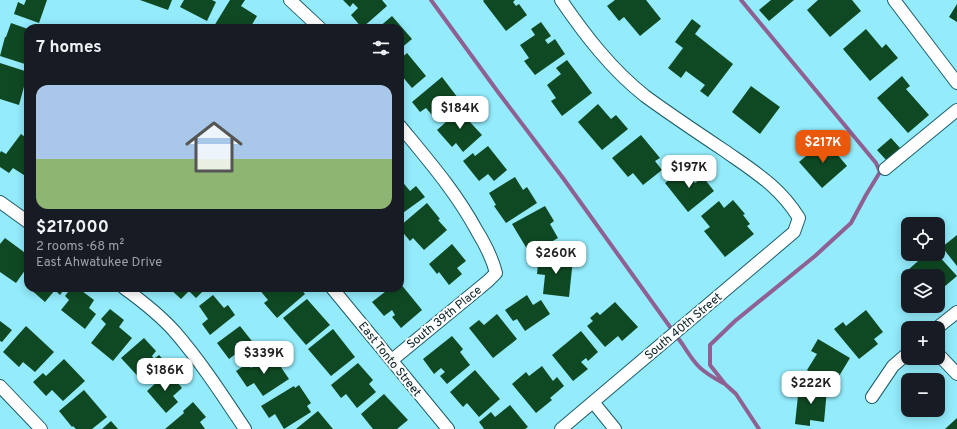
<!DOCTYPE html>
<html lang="en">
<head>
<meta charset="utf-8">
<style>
	:root { --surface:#171b24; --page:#20242c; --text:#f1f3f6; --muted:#9ea1a6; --line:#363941; --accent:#ea580c }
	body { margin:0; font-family:Overpass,sans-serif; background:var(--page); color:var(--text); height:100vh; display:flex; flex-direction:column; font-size:15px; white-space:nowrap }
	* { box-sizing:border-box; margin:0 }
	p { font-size:13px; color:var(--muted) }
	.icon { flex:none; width:22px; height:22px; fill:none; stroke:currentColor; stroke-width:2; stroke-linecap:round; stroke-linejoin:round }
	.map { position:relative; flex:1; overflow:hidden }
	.drawer { position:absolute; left:24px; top:24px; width:380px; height:268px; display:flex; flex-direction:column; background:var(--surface); border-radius:12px; box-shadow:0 2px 10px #0003 }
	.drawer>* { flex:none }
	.fabs { position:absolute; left:901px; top:217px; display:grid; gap:8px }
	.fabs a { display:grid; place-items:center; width:44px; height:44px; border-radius:8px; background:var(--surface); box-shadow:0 2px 10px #0003; font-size:20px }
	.price { position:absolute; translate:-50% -34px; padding:0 9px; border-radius:8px; background:#fff; color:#222; font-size:13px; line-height:26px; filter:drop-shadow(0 1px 2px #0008) }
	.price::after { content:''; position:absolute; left:50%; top:24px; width:12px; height:9px; margin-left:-6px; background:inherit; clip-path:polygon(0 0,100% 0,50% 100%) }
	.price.current { background:var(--accent); color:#fff }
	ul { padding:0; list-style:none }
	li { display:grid; align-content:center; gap:8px; height:212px; padding:0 12px }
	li+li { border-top:1px solid var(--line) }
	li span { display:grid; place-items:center; height:124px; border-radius:12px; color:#555 }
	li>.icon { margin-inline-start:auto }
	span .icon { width:72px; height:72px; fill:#fffc; stroke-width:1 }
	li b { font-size:17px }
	h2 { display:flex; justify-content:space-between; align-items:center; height:48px; padding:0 12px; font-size:17px }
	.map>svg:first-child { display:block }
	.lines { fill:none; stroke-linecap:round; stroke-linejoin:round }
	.stream { stroke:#8f6092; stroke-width:4 }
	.building { fill:#0f4923 }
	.minor-casing { stroke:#1d5d67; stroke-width:14 }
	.minor { stroke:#fff; stroke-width:12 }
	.labels { text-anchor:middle; stroke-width:4; stroke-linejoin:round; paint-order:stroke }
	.street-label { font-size:12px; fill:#041e22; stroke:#fcfcfc }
</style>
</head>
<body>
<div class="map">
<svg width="957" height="429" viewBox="0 0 957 429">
	<rect width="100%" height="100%" fill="#93ebfb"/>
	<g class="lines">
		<path class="stream" d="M431,0l67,92 65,86 120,167c13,21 18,26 40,38
			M741,0l135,163 4,9 -14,23 -15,28 -36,33 -80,65 -25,24v20l15,19 11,10 23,35"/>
	</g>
	<path class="building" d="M26,0h21l-8,23 -25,-9 4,-12 6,3z
		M140,0h32l-4,10z
		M184,0h28l4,2 -9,19 -27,-14z
		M230,0h15l-4,6 16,10 -7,12h-33l-3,-2z
		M343,0h39l5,6 -25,22 -11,-13 7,-7 -5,-5 -3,4z
		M484,0h31l-2,2 3,4 3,-2 8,11 -21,16 -23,-30z
		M615,0h31l15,19 -21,17 -16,-19 -5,4 -12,-15z
		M771,0h23l-25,21 -10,-11z
		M818,0h34l9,11 -31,26 -23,-27z
		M957,4v18l-8,-5z
		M392,16l20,23 -12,10v-21h-22z
		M692,19l9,7 -6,8 38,30 -25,33 -8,-6 5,-6 -19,-14 -5,7 -13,-10 15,-20 -8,-6z
		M541,22l10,14 -6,4 3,4 7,-5 10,15 -30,21 -11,-14 5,-3 -9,-13 15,-10 -4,-6z
		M11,23l17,6v36l-28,-9 5,-19h1z
		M866,29l16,19 4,-4 12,14 -28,23 -27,-32z
		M407,53l19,23 -14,12 -11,-13 -1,1v-17z
		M567,60l25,33 -30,23 -11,-15 5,-3 -9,-13 14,-11 -5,-6z
		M0,63l28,9 -9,33 -19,-6z
		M902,76l8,10 -4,3 23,26 -21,18 -31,-35z
		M442,77l19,25 -24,19 -11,-13 -6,4 -8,-10z
		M751,86l29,21 -20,27 -28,-22z
		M598,104l13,15 5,-4 12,14 -26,21 -24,-28z
		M464,106l11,12 -5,4 12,13 -19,17 -7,-9 -4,4 -15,-17z
		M21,134l7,5 -1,38 -14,-9 -4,5 -9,-6v-14l1,-2 5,3z
		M641,135l19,23 -5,3 7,9 -19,15 -10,-12 -5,4 -16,-19z
		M891,138l10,11 -14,12 -10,-11z
		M825,140l22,26 -25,22 -23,-26z
		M488,146l19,24 -13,11 -6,-7 -9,7 -16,-20 10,-8 2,3z
		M686,166l9,11 -3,2 3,4 8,-6 11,14 -26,21 -23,-29z
		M515,177l8,13 4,-3 10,16 -31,20 -12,-17 2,-1 -7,-12z
		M400,179l10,12 6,-5 9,11 -25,18z
		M733,200l12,14 -2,1 7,9 -3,2 7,8 -29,23 -21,-26 6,-4 -9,-11 18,-15 5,7z
		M427,203l13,16 -2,1 9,10 -23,20 -11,-12 -3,3 -10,-12v-3z
		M545,206l9,15 -4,3 8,14 -28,16 -18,-30z
		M957,235v31l-15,-19z
		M5,238l23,17v11l-12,17 -16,-11v-28z
		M452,244l14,17 -9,7 5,6 -13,11 -10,-13 -2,2 -8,-10z
		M926,254h11l20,22 -19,16v-16h-24l-6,-6z
		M539,255l34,4 -4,38 -26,-3 2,-19 -8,-1z
		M400,283l22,27 -21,18 -9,-11 3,-2 -3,-5 -8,6 -12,-14 18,-14h10z
		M29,288h36l-5,7 -5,-5 -10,12z
		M71,288h7l16,12 -5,8 7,6 -11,15 -24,-19 8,-10 -4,-4z
		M169,288h37l-10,10 -7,-7 -8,8z
		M258,288h42l5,6 -28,24 -13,-15 4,-3z
		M213,295l11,13 4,-3 7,10 -25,20 -8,-11 6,-5 -9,-13z
		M527,295l6,10 8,-5 9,14 -25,17 -8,-12 -4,2 -8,-11z
		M307,299l23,26 -24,20 -23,-27z
		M615,302l23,25 -16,14 -4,-5 -13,11 -18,-21 6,-5 -3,-3 7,-6 3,3z
		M110,309l14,11 -5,7 13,11 -19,23 -22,-18 15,-19 -5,-5z
		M866,310l17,22 -9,7 4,5 -19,15 -25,-30 9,-7 3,4z
		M497,314l20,25 -24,19 -24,-30 10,-8 5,5z
		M0,321l12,9 -10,12 -2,-1z
		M26,326l28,26 -19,20 -12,-10 -4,5 -16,-15z
		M240,326l19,24 -15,12 -7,-9 -8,6 -12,-16z
		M333,329l22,28 -24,19 -23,-27z
		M581,331l17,21 -10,9 -2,-3 -5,4 7,7 -15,12 -21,-26z
		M452,336l11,13 -3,3 10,13 -23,19 -7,-8 5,-4 -4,-4 -7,6 -11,-15z
		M144,338l12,13 -4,5 2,3 5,-4 8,9 -22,20 -24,-26z
		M818,339l32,19 -17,28 -26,-16 10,-16 -6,-3z
		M272,354l17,25 -26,17 -9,-13 -7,4 -11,-16 12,-8 3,5z
		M64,359l21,22 -22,20 -11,-11 -6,6 -13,-14 10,-9 3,3z
		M358,363l15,17 -4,4 7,8 -19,16 -11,-14 -5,4 -10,-13z
		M542,366l11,15 4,-4 7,9 -14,12 2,2 -16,13 -24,-29 14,-12 3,4z
		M475,370l25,29 -21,18 -12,-14 -4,4 -13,-15z
		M168,372l14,16 -9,8 5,6 -12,11 -19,-22z
		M918,373l6,7h-13z
		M299,385l12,18 -4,3 4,6 -27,17 -9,-15 -6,4 -8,-12 33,-20 1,2z
		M799,386l28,3 -3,33 -14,-2v6l-15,-2z
		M84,390l23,27 -15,12h-16l-3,-3 -1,1 -13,-16z
		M384,394l24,26 -11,9h-24l-12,-15z
		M193,402l13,15 -6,5 5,7h-40l19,-16 -1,-2z
		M510,405l18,22 -3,2h-41l-5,-7 12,-10 4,5z
		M915,410h14l-8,7z
		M318,411l15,18h-37z
		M957,418v11h-12z
		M111,421l7,8h-16z"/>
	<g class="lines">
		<defs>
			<path id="minor" d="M290,0l30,28
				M561,0c24,35 50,69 84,96 26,19 53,37 80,55 30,21 55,36 74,67l-5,14 -233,197
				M894,0l63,83
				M885,169l72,-59
				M0,202l28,20
				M124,288c18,13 36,27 51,44 26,30 48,64 70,97
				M332,288l116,141
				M937,328l20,-16
				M938,354l19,20
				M392,360l96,-79 8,-8c-4,-16 -11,-29 -19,-42 -21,-39 -49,-71 -77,-105
				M0,386l41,43
				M872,397l21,-31 15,-13
				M593,402l22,27"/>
		</defs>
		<use href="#minor" class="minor-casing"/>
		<use href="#minor" class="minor"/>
	</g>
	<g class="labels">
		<g class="street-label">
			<text transform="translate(444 317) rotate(-39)" y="4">South 39th Place</text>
			<text transform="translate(683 326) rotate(-40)" y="4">South 40th Street</text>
			<text transform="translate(390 359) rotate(51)" y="4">East Tonto Street</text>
		</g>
	</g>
</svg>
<div class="fabs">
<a><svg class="icon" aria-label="locate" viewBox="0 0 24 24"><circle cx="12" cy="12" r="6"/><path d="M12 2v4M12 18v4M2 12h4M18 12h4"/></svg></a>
<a><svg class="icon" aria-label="layers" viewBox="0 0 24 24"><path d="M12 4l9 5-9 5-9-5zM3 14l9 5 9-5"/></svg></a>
<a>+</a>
<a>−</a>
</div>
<b class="price" style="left:460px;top:130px">$184K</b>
<b class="price current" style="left:823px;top:164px">$217K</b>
<b class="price" style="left:689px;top:189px">$197K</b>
<b class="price" style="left:556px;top:275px">$260K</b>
<b class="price" style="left:264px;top:375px">$339K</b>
<b class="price" style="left:165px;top:392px">$186K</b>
<b class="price" style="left:811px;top:405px">$222K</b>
<section class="drawer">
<h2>7 homes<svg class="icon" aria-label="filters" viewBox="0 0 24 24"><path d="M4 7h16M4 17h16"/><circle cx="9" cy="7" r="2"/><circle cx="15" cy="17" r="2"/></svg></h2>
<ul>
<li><span style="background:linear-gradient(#a9c7e8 60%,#8fb573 0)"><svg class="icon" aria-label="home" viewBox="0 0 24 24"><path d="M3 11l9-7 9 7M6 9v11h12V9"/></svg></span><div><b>$217,000</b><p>2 rooms · 68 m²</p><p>East Ahwatukee Drive</p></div></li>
</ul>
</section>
</div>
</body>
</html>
